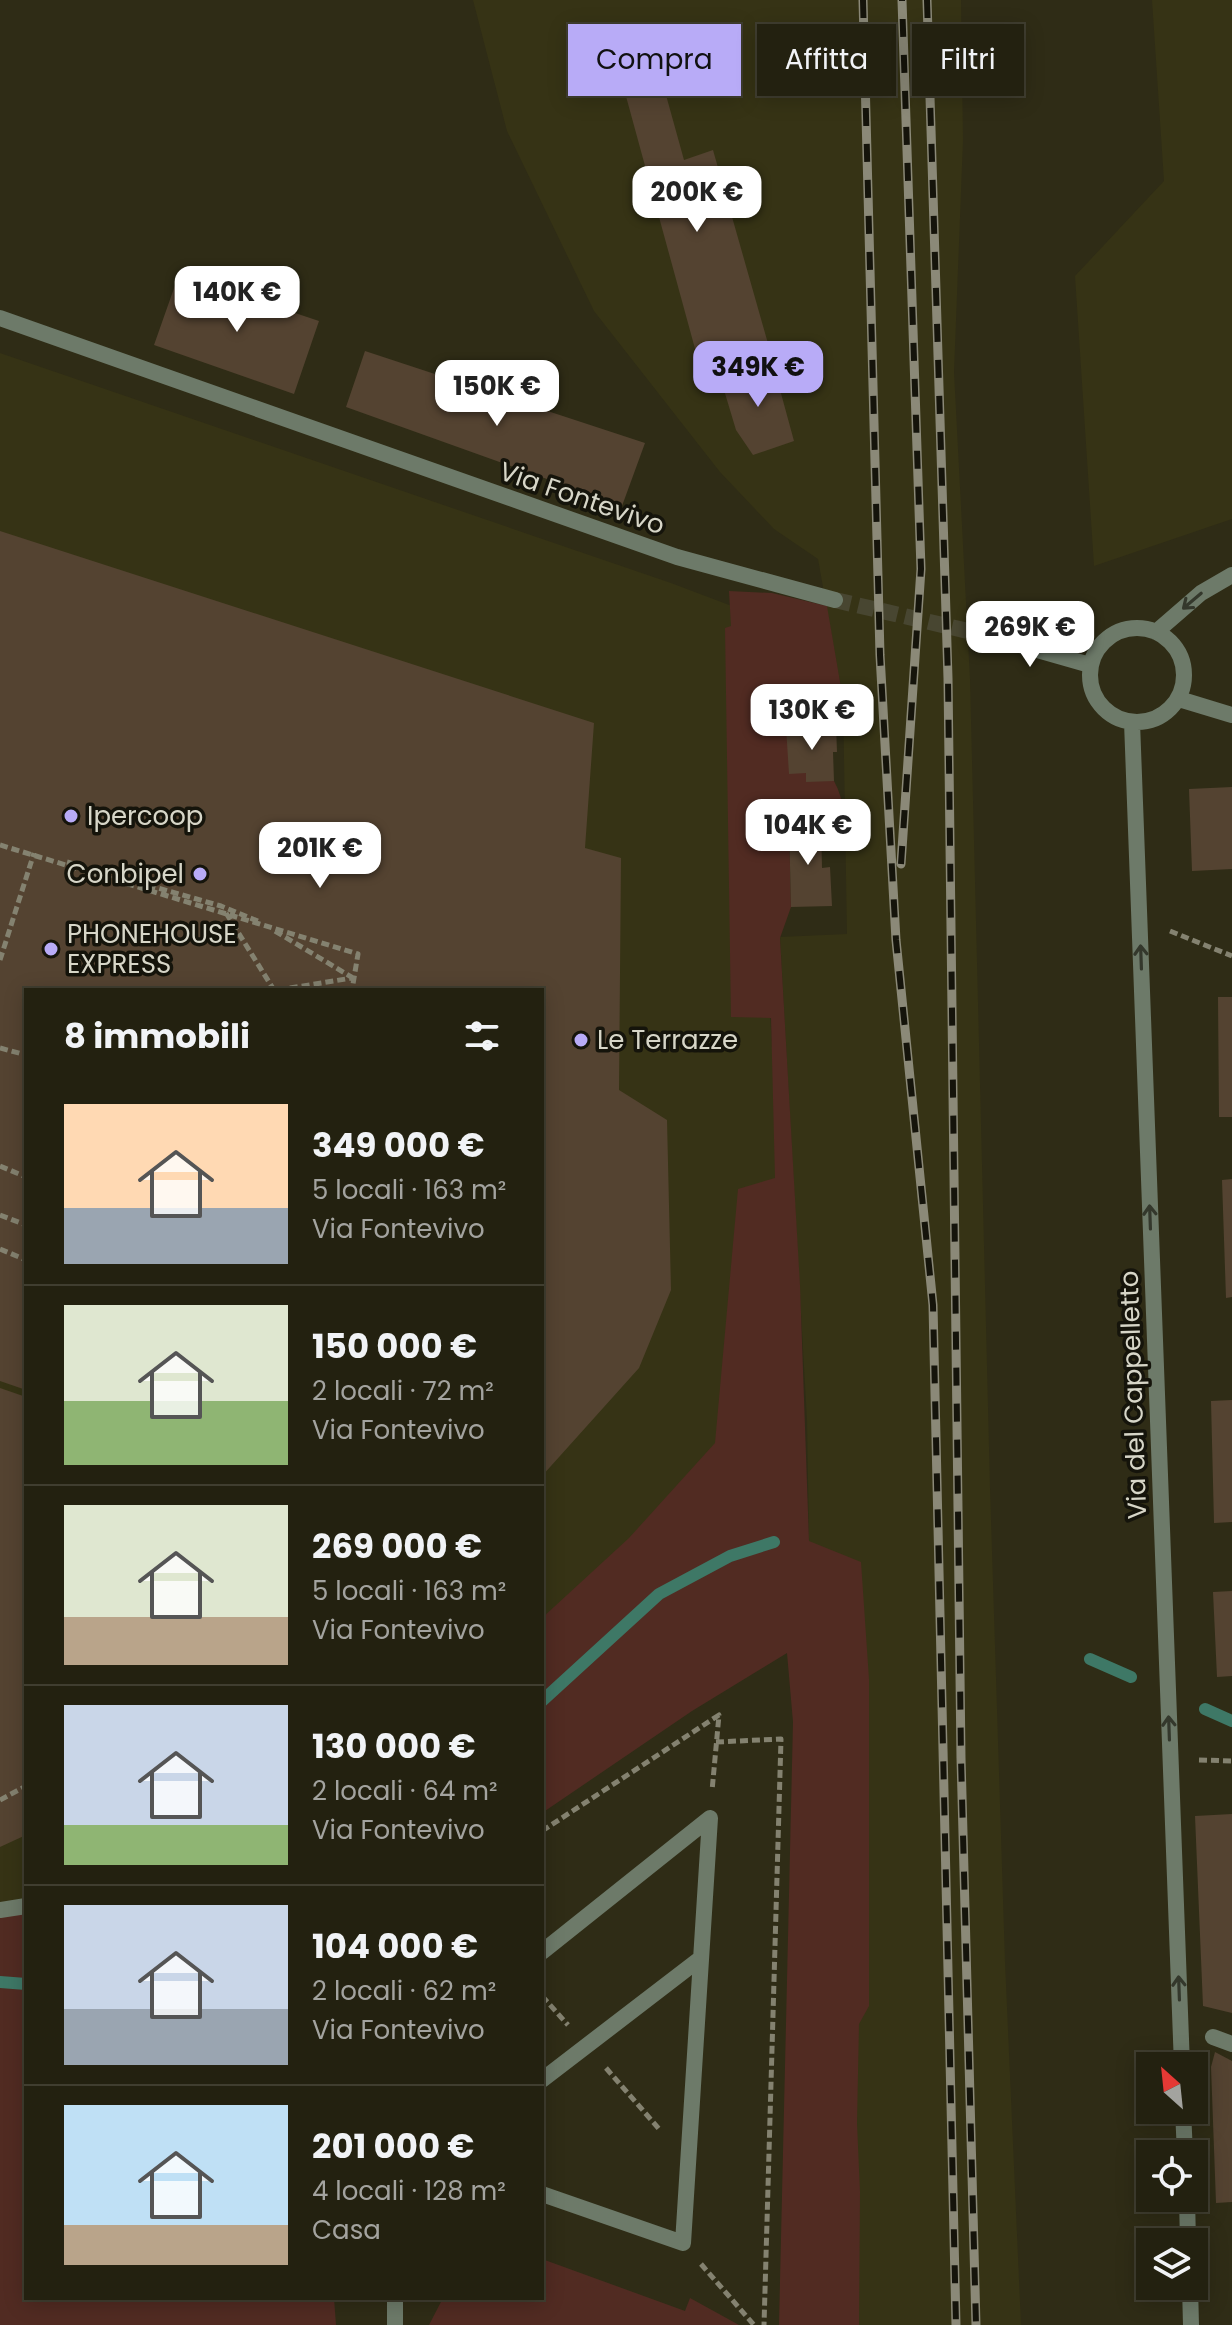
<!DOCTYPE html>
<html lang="it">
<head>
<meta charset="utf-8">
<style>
	:root { --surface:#232110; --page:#2f2e1e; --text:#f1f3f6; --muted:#a3a39f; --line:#403e30; --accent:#b8abf7 }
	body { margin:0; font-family:Poppins,sans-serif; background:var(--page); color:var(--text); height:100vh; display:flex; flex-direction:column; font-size:30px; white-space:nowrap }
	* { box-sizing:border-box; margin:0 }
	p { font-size:26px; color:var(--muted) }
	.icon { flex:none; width:44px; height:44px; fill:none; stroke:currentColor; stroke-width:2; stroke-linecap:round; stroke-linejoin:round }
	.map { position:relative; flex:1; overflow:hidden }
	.details { position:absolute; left:24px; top:988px; width:520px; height:1312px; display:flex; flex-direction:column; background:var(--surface); border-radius:0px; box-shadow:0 4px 20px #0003,0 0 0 2px var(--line) }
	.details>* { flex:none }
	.hud { position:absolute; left:568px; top:24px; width:544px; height:72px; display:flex; gap:16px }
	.needle { width:52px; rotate:333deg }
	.buttons { position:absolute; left:1136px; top:2052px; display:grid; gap:16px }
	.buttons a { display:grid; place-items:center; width:72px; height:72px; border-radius:0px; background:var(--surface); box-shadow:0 4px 20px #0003,0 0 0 2px var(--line); font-size:40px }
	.price { position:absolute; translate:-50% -68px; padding:0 18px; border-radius:16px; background:#fff; color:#222; font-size:26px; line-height:52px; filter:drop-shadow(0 2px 4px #0008) }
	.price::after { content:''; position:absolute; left:50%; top:48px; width:24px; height:18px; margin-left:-12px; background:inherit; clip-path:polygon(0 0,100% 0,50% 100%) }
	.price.on { background:var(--accent); color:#111 }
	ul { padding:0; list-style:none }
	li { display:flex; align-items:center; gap:24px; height:200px; padding:0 40px }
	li+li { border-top:2px solid var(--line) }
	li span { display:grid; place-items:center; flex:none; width:224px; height:160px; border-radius:0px; color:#555 }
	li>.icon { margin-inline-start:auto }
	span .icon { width:96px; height:96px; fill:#fffc; stroke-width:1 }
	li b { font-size:34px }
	h2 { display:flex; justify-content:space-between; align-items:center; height:96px; padding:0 40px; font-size:34px }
	.pill { padding:0 28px; border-radius:0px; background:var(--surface); box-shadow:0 4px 20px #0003,0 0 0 2px var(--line); font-size:28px; line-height:72px }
	.pill.on { background:var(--accent); color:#111 }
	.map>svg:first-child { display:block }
	.built { fill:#363315 }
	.green { fill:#512b22 }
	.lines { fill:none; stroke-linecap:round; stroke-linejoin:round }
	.stream { stroke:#3e7866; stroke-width:12 }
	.building { fill:#544331 }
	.street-tunnel { stroke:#484631; stroke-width:16; stroke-dasharray:16 8; stroke-linecap:butt }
	.path { stroke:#848270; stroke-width:5; stroke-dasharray:8 4; stroke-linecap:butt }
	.lane { stroke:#6d7a69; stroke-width:16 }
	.street { stroke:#6d7a69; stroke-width:16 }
	.rail-casing { stroke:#8b8978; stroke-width:9 }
	.rail { stroke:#15140b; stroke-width:6; stroke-dasharray:18; stroke-linecap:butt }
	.oneway { stroke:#34382c }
	.poi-dot { fill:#b8abf7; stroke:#15140b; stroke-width:3 }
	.labels { text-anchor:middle; stroke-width:7; stroke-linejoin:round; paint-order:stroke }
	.street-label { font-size:26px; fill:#d7d6c8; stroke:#15140b }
	.poi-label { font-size:26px; fill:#d7d6c8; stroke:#15140b; text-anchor:start }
</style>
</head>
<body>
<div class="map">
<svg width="1232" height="2325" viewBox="0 0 1232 2325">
	<rect width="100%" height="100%" fill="#2f2c16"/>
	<path class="built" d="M473,0h488l2,140 -9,232 16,307 20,809 15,474 16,363h-242l33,-611 -5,-294 -27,-483 67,-3 -4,-235 -25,-140 -44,-30 -54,-57 -126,-161 -87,-180z
		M1152,0h80v519l-138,47 -19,-290 89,-95z
		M0,353l671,230 74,28 54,871 -257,203v-695h-516v956l-26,4z"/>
	<path class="green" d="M729,591l43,2 55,13 16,93 1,27 -57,1 19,46 28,8c11,20 11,41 12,64l-24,3 -2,-26 -31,2 2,83 -11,31 20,347 9,256 52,21 8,117v327l-10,18 -2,99 3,69 -1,133h-80l14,-603 -6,-69 -95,58 -150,102v-195l87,-80 86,-95 23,-254 37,-11 -4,-160 -40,-1 -6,-389 6,-2z
		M26,1910v388h308l2,27h-336v-411z
		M542,2259l143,52 5,-13 49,27h-310l14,-27h99z"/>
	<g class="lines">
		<path class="stream" d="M1090,1659l41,18
			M542,1701l117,-107 71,-38 44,-14
			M1205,1709l27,12
			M0,1982l26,2"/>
	</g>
	<path class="building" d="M661,77l23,83 29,-10 56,197 -69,20 -76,-278z
		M179,274l140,47 -25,73 -140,-49z
		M365,351l280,92 -23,63 -276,-99z
		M773,364l21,77 -41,14 -17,-25 -15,-50z
		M0,531l594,192 -9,125 36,10 -2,232 48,30 4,170 -32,78 -97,108v-486h-516v400l-26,-9z
		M836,725l1,27h-4l1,29 -28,1v-9l-17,1 -3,-47z
		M1232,787v82l-40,2 -3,-82z
		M821,822l1,46 8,-1 2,39 -41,1 -2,-83z
		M1218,997h14v120h-13z
		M1232,1179v118l-6,1 -4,-118z
		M0,1388l26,9v438l-26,12z
		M1232,1400v122l-18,1 -3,-122z
		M1232,1591v85l-15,1 -4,-85z
		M1232,1814v199l-29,-7 -8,-190z
		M1215,2052l17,9v141l-16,1 -5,-136z"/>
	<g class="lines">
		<path class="street-tunnel" d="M835,600l146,34"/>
		<path class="path" d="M0,845l358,109 -6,36
			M67,862l154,44 39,16
			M226,913l48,77
			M275,931l78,47 -1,3
			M1170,931l62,25
			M0,960l34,-107
			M278,990l74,-12
			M0,1048l26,7
			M0,1166l26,11
			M0,1215l26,10
			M0,1249l26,11
			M716,1742l65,-3 -17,586
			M1199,1760l33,1
			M0,1800l26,-14
			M542,1831l177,-116 -7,76
			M542,1996l26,29
			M606,2068l54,62
			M701,2264l53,61"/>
		<path class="lane" d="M0,1910l26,-4
			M542,1952l168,-134 -27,425 -141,-49
			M542,2080l159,-122
			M395,2298v27"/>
		<path class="street" d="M0,318l677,239 158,43
			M1090 675a47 47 0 1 1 94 0a47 47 0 1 1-94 0Z
			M1156,632l45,-39 31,-18
			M981,634l109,31
			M1179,699l53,16
			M1132,722l50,1344
			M1213,2037l19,7
			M1183,2110l2,44
			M1187,2198l1,44
			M1190,2286l1,39"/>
		<defs>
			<path id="rail" d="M863,0l17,655 16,285 37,365 23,1020
				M927,0l21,678 13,1080 15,567
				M901,864l20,-295 -19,-569"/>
		</defs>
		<use href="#rail" class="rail-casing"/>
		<use href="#rail" class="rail"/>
	</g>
	<defs><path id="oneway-shaft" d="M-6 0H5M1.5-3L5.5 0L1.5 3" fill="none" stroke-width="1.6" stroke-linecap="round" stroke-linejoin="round" transform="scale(2)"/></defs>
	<g class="oneway">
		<use href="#oneway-shaft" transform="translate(1192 601) rotate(140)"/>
		<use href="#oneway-shaft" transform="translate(1141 957) rotate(-92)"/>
		<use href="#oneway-shaft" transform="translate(1150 1217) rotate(-92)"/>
		<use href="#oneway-shaft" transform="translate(1169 1728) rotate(-92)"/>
		<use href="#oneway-shaft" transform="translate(1179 1988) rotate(-92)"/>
	</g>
	<g class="poi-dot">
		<circle cx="71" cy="816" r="8"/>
		<circle cx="200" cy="874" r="8"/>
		<circle cx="51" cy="949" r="8"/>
		<circle cx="581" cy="1040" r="8"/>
	</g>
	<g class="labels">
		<g class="street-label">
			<text transform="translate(582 498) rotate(19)" y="9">Via Fontevivo</text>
			<text transform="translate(1133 1395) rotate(-92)" y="9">Via del Cappelletto</text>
		</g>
		<g class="poi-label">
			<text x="87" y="825">Ipercoop</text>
			<text x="184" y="883" text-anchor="end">Conbipel</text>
			<text x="67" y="943">PHONEHOUSE<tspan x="67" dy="30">EXPRESS</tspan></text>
			<text x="597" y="1049">Le Terrazze</text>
		</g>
	</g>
</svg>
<div class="buttons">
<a><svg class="needle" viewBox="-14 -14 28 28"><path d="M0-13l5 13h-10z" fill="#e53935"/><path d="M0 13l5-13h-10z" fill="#a3a39f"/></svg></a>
<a><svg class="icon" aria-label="locate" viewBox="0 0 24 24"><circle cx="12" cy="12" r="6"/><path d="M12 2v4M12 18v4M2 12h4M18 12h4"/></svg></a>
<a><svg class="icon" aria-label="layers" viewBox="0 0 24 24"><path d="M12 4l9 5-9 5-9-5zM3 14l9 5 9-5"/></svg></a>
</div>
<b class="price" style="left:697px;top:234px">200K €</b>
<b class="price" style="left:237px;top:334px">140K €</b>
<b class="price on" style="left:758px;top:409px">349K €</b>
<b class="price" style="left:497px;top:428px">150K €</b>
<b class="price" style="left:1030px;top:669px">269K €</b>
<b class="price" style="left:812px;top:752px">130K €</b>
<b class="price" style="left:808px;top:867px">104K €</b>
<b class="price" style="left:320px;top:890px">201K €</b>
<div class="hud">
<a class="pill on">Compra</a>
<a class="pill">Affitta</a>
<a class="pill">Filtri</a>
</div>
<section class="details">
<h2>8 immobili<svg class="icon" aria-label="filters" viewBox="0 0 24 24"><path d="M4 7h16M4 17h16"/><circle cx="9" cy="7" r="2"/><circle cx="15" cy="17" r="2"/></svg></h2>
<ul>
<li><span style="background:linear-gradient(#ffd9b3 65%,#9aa5b1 0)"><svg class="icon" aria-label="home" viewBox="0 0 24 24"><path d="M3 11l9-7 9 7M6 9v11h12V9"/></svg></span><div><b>349 000 €</b><p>5 locali · 163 m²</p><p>Via Fontevivo</p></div></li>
<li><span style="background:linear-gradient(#dfe7d0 60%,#8fb573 0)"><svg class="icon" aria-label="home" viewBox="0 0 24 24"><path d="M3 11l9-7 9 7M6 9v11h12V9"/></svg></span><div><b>150 000 €</b><p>2 locali · 72 m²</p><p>Via Fontevivo</p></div></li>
<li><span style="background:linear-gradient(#dfe7d0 70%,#b9a48a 0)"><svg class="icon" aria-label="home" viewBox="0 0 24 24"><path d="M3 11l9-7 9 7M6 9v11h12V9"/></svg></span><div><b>269 000 €</b><p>5 locali · 163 m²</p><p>Via Fontevivo</p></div></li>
<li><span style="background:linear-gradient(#c9d6e8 75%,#8fb573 0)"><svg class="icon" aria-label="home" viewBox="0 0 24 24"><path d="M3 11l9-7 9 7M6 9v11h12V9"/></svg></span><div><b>130 000 €</b><p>2 locali · 64 m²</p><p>Via Fontevivo</p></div></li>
<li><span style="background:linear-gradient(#c9d6e8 65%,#9aa5b1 0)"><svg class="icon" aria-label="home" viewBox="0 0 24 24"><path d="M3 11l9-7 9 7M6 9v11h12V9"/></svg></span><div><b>104 000 €</b><p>2 locali · 62 m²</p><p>Via Fontevivo</p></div></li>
<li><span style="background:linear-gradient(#bfe0f5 75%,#b9a48a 0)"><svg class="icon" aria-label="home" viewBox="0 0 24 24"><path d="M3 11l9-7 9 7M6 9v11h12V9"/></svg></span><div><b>201 000 €</b><p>4 locali · 128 m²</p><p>Casa</p></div></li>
</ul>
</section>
</div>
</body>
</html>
